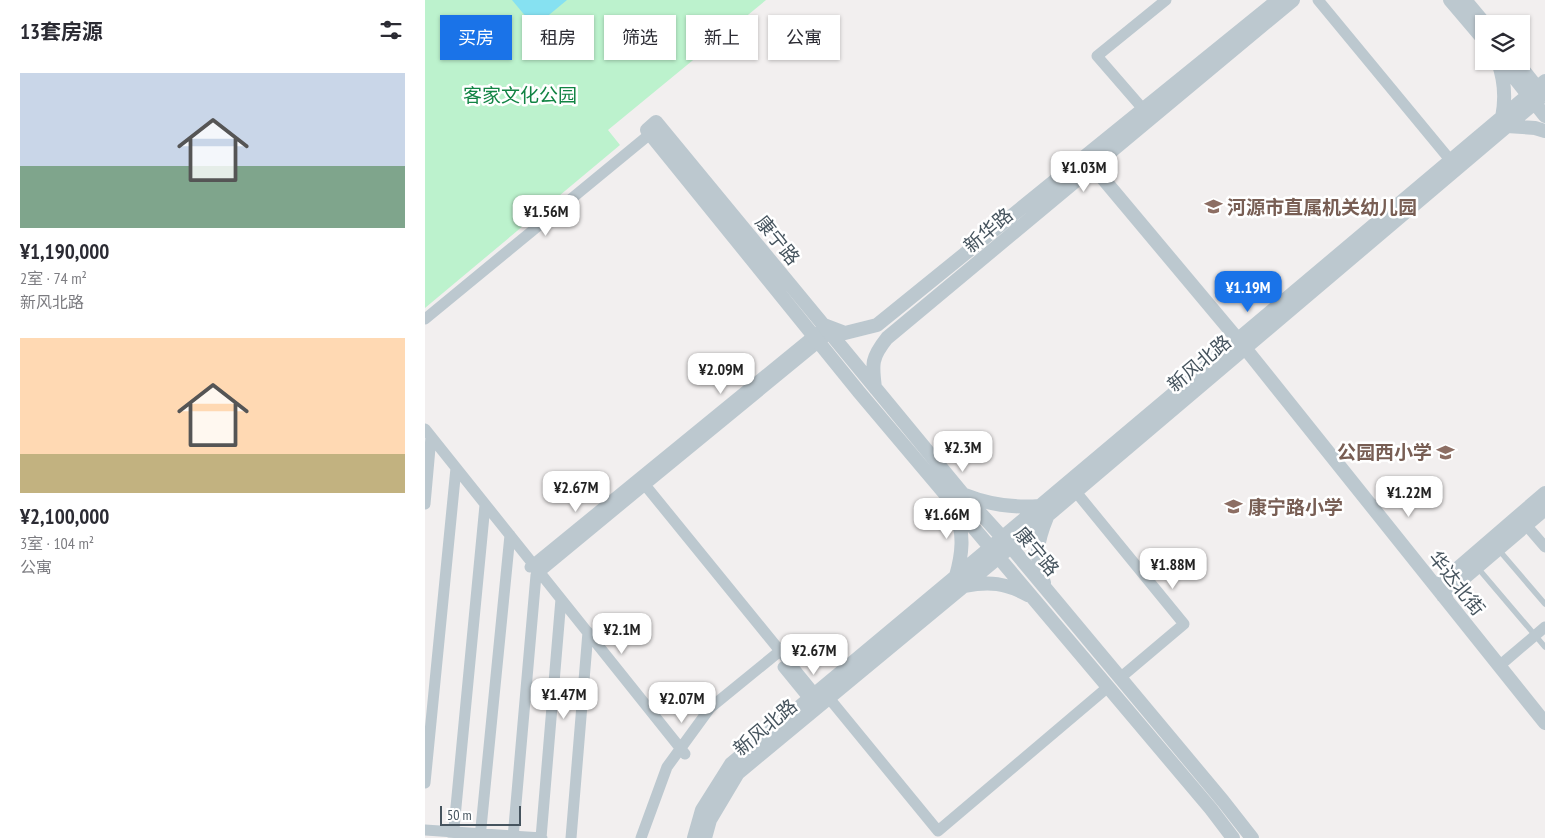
<!DOCTYPE html>
<html lang="zh">
<head>
<meta charset="utf-8">
<style>
	:root { --surface:#fff; --page:#f7f7f7; --text:#2b2b33; --muted:#7c7c81; --accent:#1a73e8 }
	body { margin:0; font-family:"PT Sans Narrow","Noto Sans SC",sans-serif; background:var(--page); color:var(--text); height:100vh; display:flex; flex-direction:column; font-size:19px; white-space:nowrap }
	* { box-sizing:border-box; margin:0 }
	p { font-size:16px; color:var(--muted) }
	.icon { flex:none; width:28px; height:28px; fill:none; stroke:currentColor; stroke-width:2; stroke-linecap:round; stroke-linejoin:round }
	.map { position:relative; flex:1; overflow:hidden }
	.drawer { display:flex; flex-direction:column; background:var(--surface); width:425px }
	.drawer>* { flex:none }
	.hud { position:absolute; left:15px; top:15px; width:475px; height:45px; display:flex; gap:10px }
	.buttons { position:absolute; left:1050px; top:15px; display:grid; gap:10px }
	.buttons a { display:grid; place-items:center; width:55px; height:55px; border-radius:0px; background:var(--surface); box-shadow:0 1px 4px #0004; font-size:25px }
	.scale { position:absolute; left:15px; bottom:12px; width:81px; box-sizing:border-box; padding-left:5px; border:2px solid #46545e; border-top:0; font-size:14px; line-height:18px; white-space:nowrap; color:#46545e; -webkit-text-stroke:4px #fff; paint-order:stroke }
	.price { position:absolute; translate:-50% -42px; padding:0 11px; border-radius:10px; background:#fff; color:#222; font-size:16px; line-height:32px; filter:drop-shadow(0 1px 2px #0008) }
	.price::after { content:''; position:absolute; left:50%; top:30px; width:15px; height:11px; margin-left:-8px; background:inherit; clip-path:polygon(0 0,100% 0,50% 100%) }
	.price.current { background:var(--accent); color:#fff }
	ul { padding:0; list-style:none }
	li { display:grid; align-content:center; gap:10px; height:265px; padding:0 20px }
	li span { display:grid; place-items:center; height:155px; border-radius:0px; color:#555 }
	li>.icon { margin-inline-start:auto }
	span .icon { width:90px; height:90px; fill:#fffc; stroke-width:1 }
	li b { font-size:21px }
	h2 { display:flex; justify-content:space-between; align-items:center; height:60px; padding:0 20px; font-size:21px }
	.chip { padding:0 18px; border-radius:0px; background:var(--surface); box-shadow:0 1px 4px #0004; font-size:18px; line-height:45px }
	.chip.current { background:var(--accent); color:#fff }
	main { display:flex; flex:1; min-height:0 }
	.map>svg:first-child { display:block }
	.green { fill:#bcf2cd }
	.water { fill:#86e1f1 }
	.lines { fill:none; stroke-linecap:round; stroke-linejoin:round }
	.service { stroke:#bcc8cf; stroke-width:5.5 }
	.minor { stroke:#bcc8cf; stroke-width:11 }
	.tertiary { stroke:#bcc8cf; stroke-width:14 }
	.labels { text-anchor:middle; stroke-width:5; stroke-linejoin:round; paint-order:stroke }
	.park-label { font-size:19px; fill:#128444; stroke:#fff }
	.education-label { font-size:19px; font-weight:bold; fill:#785e54; stroke:#fff; text-anchor:start }
	.street-label { font-size:19px; fill:#46545e; stroke:#fff }
</style>
</head>
<body>
<main>
<section class="drawer">
<h2>13套房源<svg class="icon" aria-label="filters" viewBox="0 0 24 24"><path d="M4 7h16M4 17h16"/><circle cx="9" cy="7" r="2"/><circle cx="15" cy="17" r="2"/></svg></h2>
<ul>
<li><span style="background:linear-gradient(#c9d6e8 60%,#7fa58c 0)"><svg class="icon" aria-label="home" viewBox="0 0 24 24"><path d="M3 11l9-7 9 7M6 9v11h12V9"/></svg></span><div><b>¥1,190,000</b><p>2室 · 74 m²</p><p>新风北路</p></div></li>
<li><span style="background:linear-gradient(#ffd9b3 75%,#c2b280 0)"><svg class="icon" aria-label="home" viewBox="0 0 24 24"><path d="M3 11l9-7 9 7M6 9v11h12V9"/></svg></span><div><b>¥2,100,000</b><p>3室 · 104 m²</p><p>公寓</p></div></li>
</ul>
</section>
<div class="map">
<svg width="1120" height="838" viewBox="0 0 1120 838">
	<rect width="100%" height="100%" fill="#f2efef"/>
	<path class="green" d="M0,0h341l-158,130 12,15 -195,163z"/>
	<path class="water" d="M87,0h55l-29,24 -11,-6z"/>
	<g class="lines">
		<path class="service" d="M1073,549l47,55
			M1052,567l68,80"/>
		<path class="minor" d="M893,0l138,167
			M718,109l-46,-53 69,-56
			M0,319l225,-185
			M0,429l260,325
			M651,492l108,132 -64,54
			M0,504l6,-67
			M1101,525l19,22
			M105,567l289,-236
			M1080,661l40,-34
			M358,667l31,38
			M399,692l114,139 170,-144
			M395,700l-175,-215 179,-147
			M0,783l31,-315
			M0,830l117,8
			M28,838l32,-333
			M55,838l30,-303
			M88,838l23,-263 109,-90 -5,-7
			M116,838l20,-239
			M146,838l17,-206
			M216,838l26,-71 43,-59 70,-57"/>
		<path class="tertiary" d="M1025,0l34,40
			M1040,0l20,24
			M1076,61l44,55
			M1091,61l27,34
			M1073,62c7,19 8,36 4,56
			M1082,126l28,2 10,3
			M660,157l160,191 300,375
			M399,325l21,8 32,-8 401,-325
			M450,388c-3,-24 -4,-30 12,-50l406,-338
			M540,495c25,10 49,13 75,11
			M530,512c10,21 7,43 1,64
			M619,583c-9,-28 -8,-39 3,-66
			M540,586c24,-5 41,-3 63,9
			M1011,587l109,-94
			M1018,596l102,-87
			M269,838l8,-28 29,-46 259,-216 555,-467
			M280,838l5,-18 28,-47 256,-212 551,-467
			M808,838l-22,-29 -352,-417 -212,-262 9,-8 306,371 49,54 212,254 29,37"/>
	</g>
	<defs>
		<symbol id="school-bare" viewBox="-9 -9 18 18"><path d="M0-5L7-2L0 1L-7-2ZM-4 1L0 2.5L4 1V4Q0 6-4 4Z" fill="#8d6e63" stroke="#fff" stroke-width="2.5" paint-order="stroke"/></symbol>
	</defs>
	<g fill-rule="evenodd">
		<use href="#school-bare" x="776" y="194" width="25" height="25"/>
		<use href="#school-bare" x="1008" y="440" width="25" height="25"/>
		<use href="#school-bare" x="796" y="494" width="25" height="25"/>
	</g>
	<g class="labels">
		<g class="park-label">
			<text x="95" y="102">客家文化公园</text>
		</g>
		<g class="education-label">
			<text x="802" y="214">河源市直属机关幼儿园</text>
			<text x="1007" y="459" text-anchor="end">公园西小学</text>
			<text x="823" y="514">康宁路小学</text>
		</g>
		<g class="street-label">
			<text transform="translate(563 230) rotate(-40)" y="7">新华路</text>
			<text transform="translate(353 240) rotate(51)" y="7">康宁路</text>
			<text transform="translate(774 363) rotate(-40)" y="7">新风北路</text>
			<text transform="translate(612 551) rotate(50)" y="7">康宁路</text>
			<text transform="translate(1032 583) rotate(51)" y="7">华达北街</text>
			<text transform="translate(340 727) rotate(-40)" y="7">新风北路</text>
		</g>
	</g>
</svg>
<div class="buttons">
<a><svg class="icon" aria-label="layers" viewBox="0 0 24 24"><path d="M12 4l9 5-9 5-9-5zM3 14l9 5 9-5"/></svg></a>
</div>
<div class="scale">50 m</div>
<b class="price" style="left:659px;top:193px">¥1.03M</b>
<b class="price" style="left:121px;top:237px">¥1.56M</b>
<b class="price current" style="left:823px;top:313px">¥1.19M</b>
<b class="price" style="left:296px;top:395px">¥2.09M</b>
<b class="price" style="left:538px;top:473px">¥2.3M</b>
<b class="price" style="left:151px;top:513px">¥2.67M</b>
<b class="price" style="left:984px;top:518px">¥1.22M</b>
<b class="price" style="left:522px;top:540px">¥1.66M</b>
<b class="price" style="left:748px;top:590px">¥1.88M</b>
<b class="price" style="left:197px;top:655px">¥2.1M</b>
<b class="price" style="left:389px;top:676px">¥2.67M</b>
<b class="price" style="left:139px;top:720px">¥1.47M</b>
<b class="price" style="left:257px;top:724px">¥2.07M</b>
<div class="hud">
<a class="chip current">买房</a>
<a class="chip">租房</a>
<a class="chip">筛选</a>
<a class="chip">新上</a>
<a class="chip">公寓</a>
</div>
</div>
</main>
</body>
</html>
